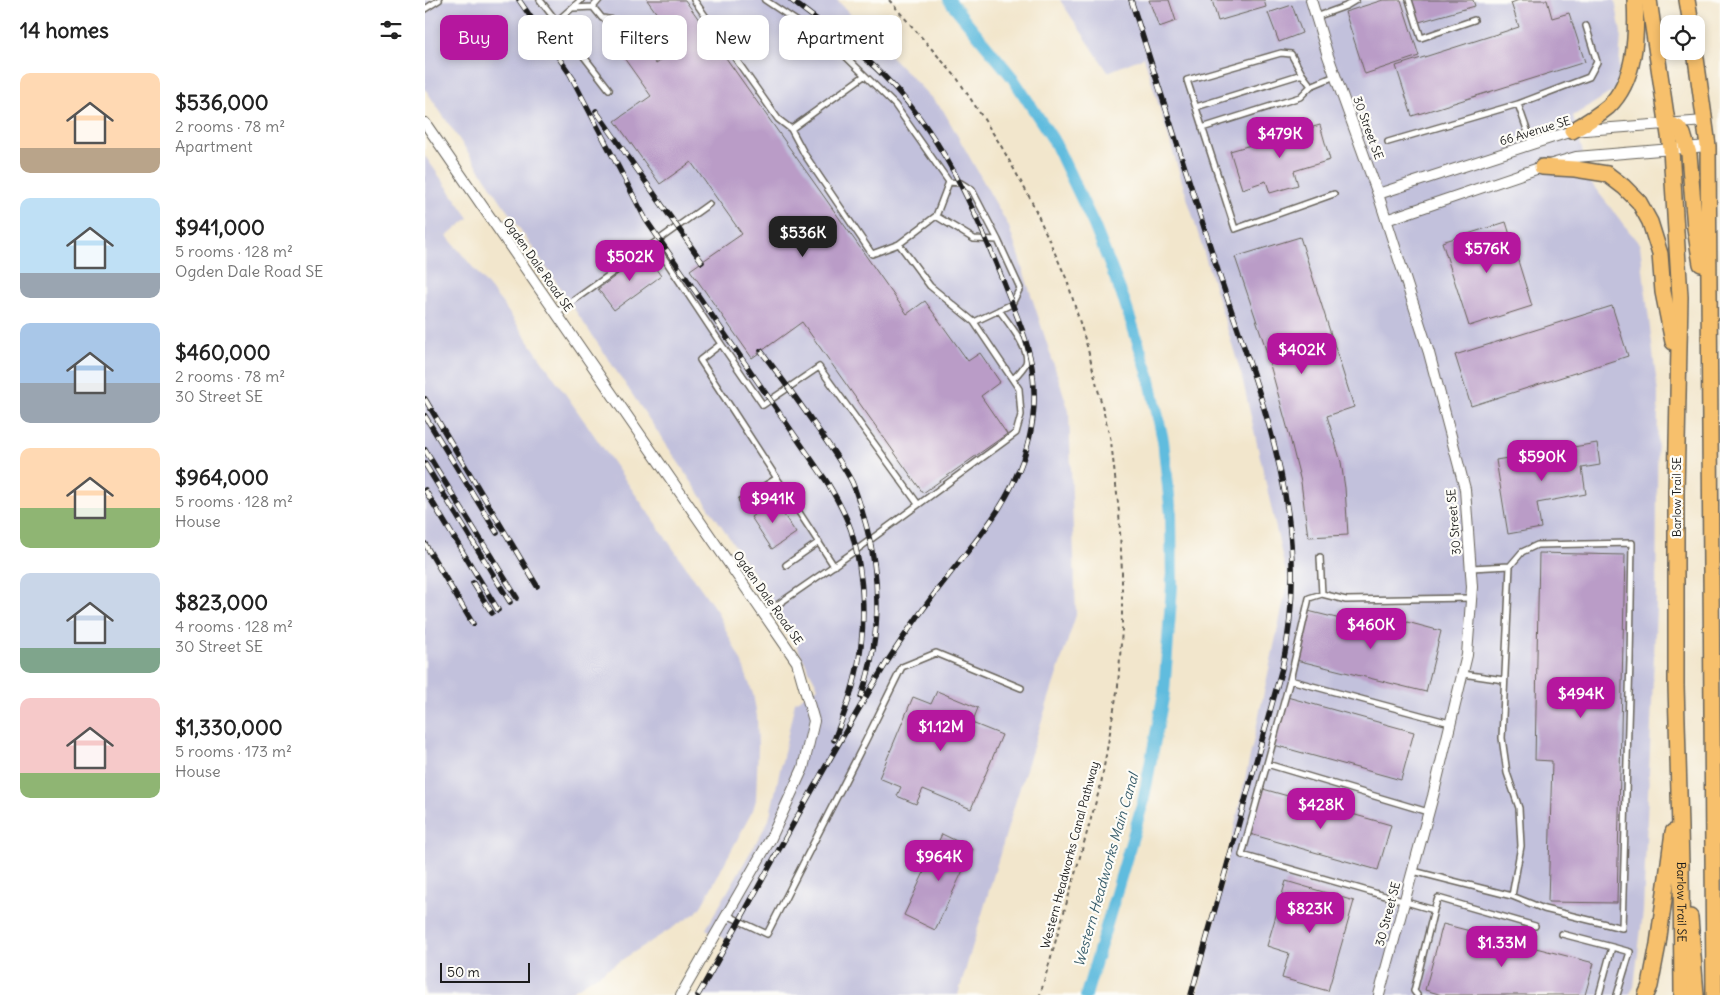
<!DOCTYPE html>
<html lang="en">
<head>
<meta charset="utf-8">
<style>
	:root { --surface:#fff; --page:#f6f6f6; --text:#222; --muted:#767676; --accent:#b5179e }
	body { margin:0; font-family:Delius,sans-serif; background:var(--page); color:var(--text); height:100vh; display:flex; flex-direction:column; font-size:19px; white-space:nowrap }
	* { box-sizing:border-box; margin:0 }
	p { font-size:16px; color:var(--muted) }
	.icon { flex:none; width:28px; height:28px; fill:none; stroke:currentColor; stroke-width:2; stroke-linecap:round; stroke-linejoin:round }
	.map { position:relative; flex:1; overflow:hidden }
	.panel { display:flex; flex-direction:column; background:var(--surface); width:425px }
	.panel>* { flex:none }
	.banner { position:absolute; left:15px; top:15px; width:475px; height:45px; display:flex; gap:10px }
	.buttons { position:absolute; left:1235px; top:15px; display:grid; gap:10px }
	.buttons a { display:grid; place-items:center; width:45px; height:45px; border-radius:10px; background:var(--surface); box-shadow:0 2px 8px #0003; font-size:25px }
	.scale { position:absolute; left:15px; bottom:12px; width:90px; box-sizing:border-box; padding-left:5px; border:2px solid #1c1c1c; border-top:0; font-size:14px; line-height:18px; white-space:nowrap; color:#1c1c1c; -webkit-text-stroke:4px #fdfcf7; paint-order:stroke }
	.price { position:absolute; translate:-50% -42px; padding:0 11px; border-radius:10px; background:var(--accent); color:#fff; font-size:16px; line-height:32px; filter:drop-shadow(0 1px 2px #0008) }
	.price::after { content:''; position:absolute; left:50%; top:30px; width:15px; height:11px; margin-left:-8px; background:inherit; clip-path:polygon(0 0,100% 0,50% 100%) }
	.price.active { background:#222; color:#fff }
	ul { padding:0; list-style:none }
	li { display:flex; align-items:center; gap:15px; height:125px; padding:0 20px }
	li span { display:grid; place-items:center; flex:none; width:140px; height:100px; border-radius:10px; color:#555 }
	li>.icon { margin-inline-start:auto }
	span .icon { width:60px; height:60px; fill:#fffc; stroke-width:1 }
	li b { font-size:21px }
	h2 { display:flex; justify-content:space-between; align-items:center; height:60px; padding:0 20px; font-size:21px }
	.chip { padding:0 18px; border-radius:10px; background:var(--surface); box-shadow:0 2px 8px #0003; font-size:18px; line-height:45px }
	.chip.active { background:var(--accent); color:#fff }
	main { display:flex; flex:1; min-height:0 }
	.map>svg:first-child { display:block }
	.industrial { fill:#c2c1dc }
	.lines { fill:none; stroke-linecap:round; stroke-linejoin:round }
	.canal { stroke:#60bcde; stroke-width:12 }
	.building { fill:#ba9cc7 }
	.service-casing { stroke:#67635a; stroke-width:8 }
	.minor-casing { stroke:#67635a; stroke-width:12 }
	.primary-casing { stroke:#67635a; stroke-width:18 }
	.path { stroke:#67635a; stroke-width:2; stroke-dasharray:4 4; stroke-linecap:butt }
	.service { stroke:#fff; stroke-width:5 }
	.minor { stroke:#fff; stroke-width:10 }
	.primary { stroke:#f7c06c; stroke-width:15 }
	.rail-casing { stroke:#1c1c1c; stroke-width:5.5 }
	.rail { stroke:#fdfcf7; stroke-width:4; stroke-dasharray:11; stroke-linecap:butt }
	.labels { text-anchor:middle; stroke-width:4.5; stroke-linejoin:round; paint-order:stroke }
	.street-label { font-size:12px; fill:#1c1c1c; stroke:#fdfcf7 }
	.water-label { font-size:14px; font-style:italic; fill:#375c6a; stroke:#fdfcf7 }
</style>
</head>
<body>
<main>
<section class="panel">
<h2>14 homes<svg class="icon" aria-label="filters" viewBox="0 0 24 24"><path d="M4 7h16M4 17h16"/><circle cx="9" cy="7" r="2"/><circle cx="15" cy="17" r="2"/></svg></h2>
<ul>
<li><span style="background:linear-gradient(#ffd9b3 75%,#b9a48a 0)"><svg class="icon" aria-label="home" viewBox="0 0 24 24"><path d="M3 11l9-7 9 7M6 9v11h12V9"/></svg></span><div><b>$536,000</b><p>2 rooms · 78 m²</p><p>Apartment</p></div></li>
<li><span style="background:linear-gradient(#bfe0f5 75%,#9aa5b1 0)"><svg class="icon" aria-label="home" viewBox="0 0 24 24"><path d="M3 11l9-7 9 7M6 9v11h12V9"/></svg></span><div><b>$941,000</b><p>5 rooms · 128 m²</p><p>Ogden Dale Road SE</p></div></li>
<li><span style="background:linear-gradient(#a9c7e8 60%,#9aa5b1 0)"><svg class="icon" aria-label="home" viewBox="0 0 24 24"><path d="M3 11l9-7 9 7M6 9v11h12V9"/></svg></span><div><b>$460,000</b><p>2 rooms · 78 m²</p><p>30 Street SE</p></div></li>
<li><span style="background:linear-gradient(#ffd9b3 60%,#8fb573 0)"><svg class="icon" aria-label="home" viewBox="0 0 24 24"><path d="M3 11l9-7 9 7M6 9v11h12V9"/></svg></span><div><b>$964,000</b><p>5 rooms · 128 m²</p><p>House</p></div></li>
<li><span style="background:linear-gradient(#c9d6e8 75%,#7fa58c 0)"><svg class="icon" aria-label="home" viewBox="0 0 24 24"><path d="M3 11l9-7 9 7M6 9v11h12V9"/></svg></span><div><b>$823,000</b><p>4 rooms · 128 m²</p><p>30 Street SE</p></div></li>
<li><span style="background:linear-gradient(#f6c9c9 75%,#8fb573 0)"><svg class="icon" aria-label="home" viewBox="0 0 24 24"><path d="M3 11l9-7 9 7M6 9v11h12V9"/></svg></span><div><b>$1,330,000</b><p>5 rooms · 173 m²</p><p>House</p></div></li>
</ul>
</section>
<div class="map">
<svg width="1295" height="995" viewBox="0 0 1295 995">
	<rect width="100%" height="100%" fill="#fdfcf7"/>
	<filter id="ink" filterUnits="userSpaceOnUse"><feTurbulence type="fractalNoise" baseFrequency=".02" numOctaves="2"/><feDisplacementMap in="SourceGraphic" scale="10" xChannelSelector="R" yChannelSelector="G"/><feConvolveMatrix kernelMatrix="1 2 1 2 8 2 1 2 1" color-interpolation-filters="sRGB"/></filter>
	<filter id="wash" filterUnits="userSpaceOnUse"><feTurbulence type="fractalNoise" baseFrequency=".0096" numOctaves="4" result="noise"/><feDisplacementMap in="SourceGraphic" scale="20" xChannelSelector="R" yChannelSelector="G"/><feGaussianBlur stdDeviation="1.12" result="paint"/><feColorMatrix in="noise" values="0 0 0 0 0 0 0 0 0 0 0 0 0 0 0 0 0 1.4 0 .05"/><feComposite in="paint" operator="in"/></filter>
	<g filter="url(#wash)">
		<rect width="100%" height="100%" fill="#f2e6cc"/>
		<path class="industrial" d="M0,0h412l106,110 66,117 60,184 7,204 -60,185 -58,195h-256l26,-54 -22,-12 63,-109 26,-118 23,-15 -47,-88 -346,-510z
			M635,0h555l6,33 -3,55 -45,28 18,67 49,62 18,149 -2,215 -13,303 -9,75 -5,8h-431l90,-413 -46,-205 -98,-320 -36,15z
			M0,156l44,62 -22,18 55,67 214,307 26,53 11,31 4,22 1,31 -2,53 -3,10 -51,95 -6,8 -130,82h-141z"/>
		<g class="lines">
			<path class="canal" d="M524,0l63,77 42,64 40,84 30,75 25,76 14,64 8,74 1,72 -8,107 -21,109 -57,193"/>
		</g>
		<g id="blocks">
			<path class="building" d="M222,0h38l222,314 18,-13 43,60 12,-8 20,29 -19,14 26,38 -84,59 -121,-171 -50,36 -62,-88 52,-36 -51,-72 -31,22 -45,-63 36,-25 -32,-45 19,-13 18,26 25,-17z
				M724,0h20l7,21 -17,6z
				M787,0h52l2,7 -48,14z
				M958,0h18l18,56 -54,18 -20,-62z
				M987,0h61l2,6 -56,16z
				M1094,0h28l5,18 17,-5 16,49 -173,54 -16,-50 123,-39 -8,-24z
				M867,5l10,28 -23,9 -11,-29z
				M895,125l10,35 -36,11 4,14 -28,8 -4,-12 -24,8 -12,-38z
				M1081,222l26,84 -63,20 -27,-84z
				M875,237l54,170 -27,9 14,46 4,26 3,47 -40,2 -7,-55 -13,-52 -24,-87 -29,-86z
				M220,254l16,22 -47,34 -16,-21z
				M1187,306l16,50 -157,50 -16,-51z
				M1172,443l3,22 -18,3 4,26 -49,9 4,25 -33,6 -12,-74z
				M349,500l22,33 -24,16 -21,-32 7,-5 -3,-5 9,-6 2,4z
				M1114,553l86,2 -8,348 -69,-1 4,-141 -17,-1z
				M883,611l65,16 2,-7 30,8 2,-6 34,9 -15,61 -130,-32z
				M512,691l41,17 -6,15 30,12 -31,74 -48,-20 -7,15 -19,-8 4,-9 -22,-9 34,-81 18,7z
				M862,697l127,35 -13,48 -127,-35z
				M838,789l128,36 -13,45 -128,-36z
				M517,834l31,15 -38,81 -31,-15z
				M861,881l68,20 -26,90 -46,-13 7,-25 -22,-7z
				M1018,924l151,39 -9,32h-143l-17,-5z"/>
		</g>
	</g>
	<g filter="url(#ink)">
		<use href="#blocks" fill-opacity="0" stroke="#67635a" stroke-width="1"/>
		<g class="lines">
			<defs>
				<path id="service" d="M115,0l69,89
					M269,0l84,119 13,10
					M340,0l72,48 58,57 54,77 -13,34 -37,28 -27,10 -67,-99 -14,-26 73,-53
					M984,0l12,38 53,-18
					M168,7l9,11 29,5 26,33
					M148,8l20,-1 6,-7
					M0,9l14,-9
					M891,17l30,-11 10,-6
					M131,22l25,-22
					M877,74l-11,-20 -10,-1 -94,27 48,149 99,-35
					M1093,104l71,-27 8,-15 -11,-36
					M771,107l106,-33 9,12
					M777,128l98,-31 11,-11 24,-10
					M963,142l130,-38 14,40
					M524,182l12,1 11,7 26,50
					M511,216l38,23 24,1 22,48 -8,16 -38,18
					M229,243l67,101 -21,16 134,206
					M574,310c8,11 32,40 27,53 -3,6 -9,12 -13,16
					M131,313l153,-109
					M296,344l42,61 56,-38 99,137
					M317,500l35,-22
					M895,557l2,37
					M361,565l33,-23
					M1085,566l12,-14 15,-7 95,-2 -2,117 -8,268 -78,-19 -32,-13
					M339,614l91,-63 161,-118 5,-18 -2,-26 -45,-67 -44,-36 -31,-42
					M1038,674l41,6
					M865,680l160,43
					M842,764l161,48
					M988,871l99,25 9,-50 -2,-38 -12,-35 -5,-35 8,-172 -39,2
					M1009,910l4,-12 97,28
					M302,915l40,19 99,-194 36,-73 34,-14 85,35
					M1137,934l50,13 -13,48
					M1187,947l18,5 -13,43
					M992,995l-3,-4 20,-81 -192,-55 48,-175 19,-82 13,-4 24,6 125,-2"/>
				<path id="minor" d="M886,0l17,56 50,138 51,159 36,136 7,98 -5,68 -34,141 -54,199
					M0,123l372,539 17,59 -11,47 -32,70 -90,157
					M953,194l194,-63 133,-10
					M961,220l156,-53 34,-10 132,-11"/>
				<g id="primary">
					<path id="s1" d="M1224,0l22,149 9,148 -4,195v194l5,178 1,131"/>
					<path d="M1262,0l4,24"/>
					<path d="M1270,51l13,95 6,849"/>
					<path d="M1243,123l10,5 5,6 6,20 6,74 6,36"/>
					<path d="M1147,131c12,-7 25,-15 36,-24 28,-27 29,-71 27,-107"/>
					<path d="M1117,167l33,2 32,5 17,13 15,15 11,20 10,32 3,38 10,50"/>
					<path d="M1265,917l6,78"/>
					<path d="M1221,995l4,-9 8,-42 15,-112"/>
				</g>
			</defs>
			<use href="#service" class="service-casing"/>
			<use href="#minor" class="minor-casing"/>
			<use href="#primary" class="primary-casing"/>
			<path class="path" d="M464,0l68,78 43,66 31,56 36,80 20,66 24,95 8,71 3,60v57l-4,57 -17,98 -61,211"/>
			<use href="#service" class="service"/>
			<use href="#minor" class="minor"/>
			<use href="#primary" class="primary"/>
			<defs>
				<path id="rail" d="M94,0l55,80
					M706,0c29,92 59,183 88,274 26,78 58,158 69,240 7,51 5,104 -6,154l-91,327
					M146,76l75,144 181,262c9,15 18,31 24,48 14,46 16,101 4,148 -5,21 -13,42 -21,62
					M171,111l106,151
					M336,351c19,25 38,51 56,77 12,17 25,35 35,54 6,14 10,29 14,43 16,57 14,116 -5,172
					M0,399l112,187
					M0,416l72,117
					M0,450l92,148
					M0,464l85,138
					M0,490l73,120
					M0,544l48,80
					M48,583l19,30
					M273,995c63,-111 122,-224 189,-333 20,-31 42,-62 65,-91 23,-29 48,-58 63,-92 15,-32 22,-68 18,-103 -3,-33 -18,-64 -30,-95 -30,-76 -62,-148 -121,-207 -26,-26 -61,-51 -91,-74"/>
			</defs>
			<use href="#rail" class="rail-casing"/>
			<use href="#rail" class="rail"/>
		</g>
	</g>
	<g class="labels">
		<g class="street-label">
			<text transform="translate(943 128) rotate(70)" y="4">30 Street SE</text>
			<text transform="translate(1110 131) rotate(-17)" y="4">66 Avenue SE</text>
			<text transform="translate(113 265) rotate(55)" y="4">Ogden Dale Road SE</text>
			<text transform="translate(1252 497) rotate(-90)" y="4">Barlow Trail SE</text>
			<text transform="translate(1029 522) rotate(-95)" y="4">30 Street SE</text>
			<text transform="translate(343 598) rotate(55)" y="4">Ogden Dale Road SE</text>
			<text transform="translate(645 855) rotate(-75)" y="4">Western Headworks Canal Pathway</text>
			<text dy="4" stroke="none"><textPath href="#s1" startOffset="904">Barlow Trail SE</textPath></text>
			<text transform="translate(963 914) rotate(-75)" y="4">30 Street SE</text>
		</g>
		<g class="water-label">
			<text transform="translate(681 870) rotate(-74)" y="5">Western Headworks Main Canal</text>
		</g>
	</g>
</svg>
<div class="buttons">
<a><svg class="icon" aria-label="locate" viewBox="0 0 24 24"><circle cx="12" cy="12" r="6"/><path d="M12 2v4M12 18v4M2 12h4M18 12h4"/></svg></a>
</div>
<div class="scale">50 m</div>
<b class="price" style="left:855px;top:159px">$479K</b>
<b class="price active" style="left:378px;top:258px">$536K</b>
<b class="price" style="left:1062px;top:274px">$576K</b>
<b class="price" style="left:205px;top:282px">$502K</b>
<b class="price" style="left:877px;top:375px">$402K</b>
<b class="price" style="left:1117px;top:482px">$590K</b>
<b class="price" style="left:348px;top:524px">$941K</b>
<b class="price" style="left:946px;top:650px">$460K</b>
<b class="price" style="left:1156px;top:719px">$494K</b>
<b class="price" style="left:516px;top:752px">$1.12M</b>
<b class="price" style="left:896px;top:830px">$428K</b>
<b class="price" style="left:514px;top:882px">$964K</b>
<b class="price" style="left:885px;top:934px">$823K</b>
<b class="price" style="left:1077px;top:968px">$1.33M</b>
<div class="banner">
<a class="chip active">Buy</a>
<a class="chip">Rent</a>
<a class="chip">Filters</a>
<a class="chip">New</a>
<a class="chip">Apartment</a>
</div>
</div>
</main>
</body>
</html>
